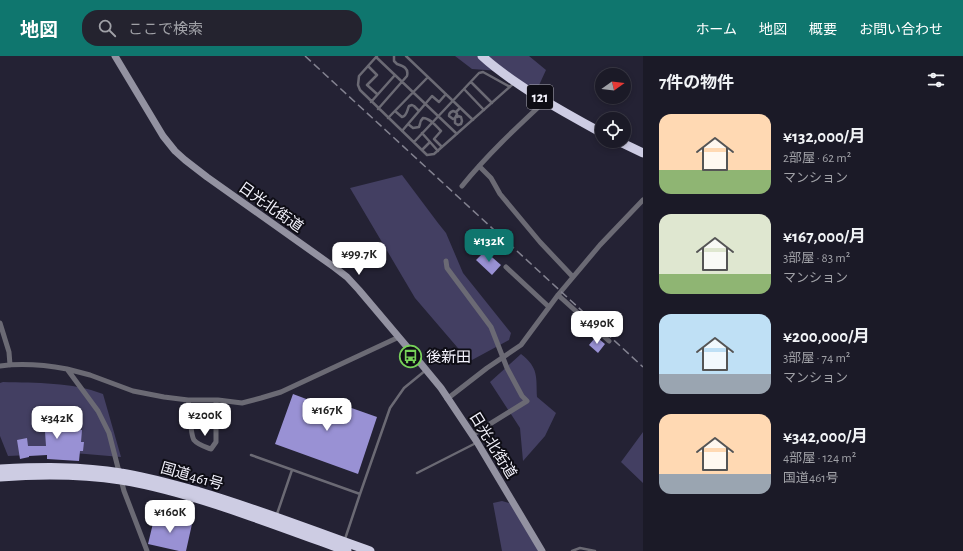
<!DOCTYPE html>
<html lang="ja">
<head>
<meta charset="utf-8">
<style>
	:root { --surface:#1b1a27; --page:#24232f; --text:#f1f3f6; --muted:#a0a1a7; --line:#393844; --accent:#0f766e }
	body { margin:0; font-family:"Alegreya Sans","Noto Sans JP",sans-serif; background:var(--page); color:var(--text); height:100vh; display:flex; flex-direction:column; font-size:15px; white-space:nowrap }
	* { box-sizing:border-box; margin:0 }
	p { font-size:13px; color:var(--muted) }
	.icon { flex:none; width:22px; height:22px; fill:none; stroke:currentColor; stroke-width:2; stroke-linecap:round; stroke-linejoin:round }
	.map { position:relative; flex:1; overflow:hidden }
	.side { display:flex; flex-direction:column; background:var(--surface); width:320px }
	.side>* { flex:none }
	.needle { width:26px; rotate:76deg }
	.buttons { position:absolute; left:595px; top:12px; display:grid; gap:8px }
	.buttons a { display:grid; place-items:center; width:36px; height:36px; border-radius:50%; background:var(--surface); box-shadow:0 2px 6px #0003,0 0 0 1px var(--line); font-size:20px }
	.price { position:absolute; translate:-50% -34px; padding:0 9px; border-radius:8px; background:#fff; color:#222; font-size:13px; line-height:26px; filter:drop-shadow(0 1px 2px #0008) }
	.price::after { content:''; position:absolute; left:50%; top:24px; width:12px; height:9px; margin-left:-6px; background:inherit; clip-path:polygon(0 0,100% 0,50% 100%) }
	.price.on { background:var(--accent); color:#fff }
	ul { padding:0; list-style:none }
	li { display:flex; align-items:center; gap:12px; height:100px; padding:0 16px }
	li span { display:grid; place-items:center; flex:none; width:112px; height:80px; border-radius:12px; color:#555 }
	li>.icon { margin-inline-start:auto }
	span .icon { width:48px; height:48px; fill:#fffc; stroke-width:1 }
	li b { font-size:17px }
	h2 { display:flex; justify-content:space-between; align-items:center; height:48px; padding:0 16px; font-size:17px }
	header { display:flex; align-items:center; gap:24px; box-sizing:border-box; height:56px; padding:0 20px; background:var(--accent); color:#fff }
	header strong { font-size:19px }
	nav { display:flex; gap:22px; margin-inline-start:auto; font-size:14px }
	.search { width:280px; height:36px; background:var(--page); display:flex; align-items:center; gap:10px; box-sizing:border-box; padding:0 14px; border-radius:16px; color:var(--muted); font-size:15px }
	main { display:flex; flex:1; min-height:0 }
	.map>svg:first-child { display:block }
	.green { fill:#433f62 }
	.building { fill:#9991d4 }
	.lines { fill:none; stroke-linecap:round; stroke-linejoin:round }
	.lane { stroke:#6b6a74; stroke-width:2.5 }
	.street { stroke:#6b6a74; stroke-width:5 }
	.secondary { stroke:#9392a1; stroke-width:7 }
	.highway { stroke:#cdcce3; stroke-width:9 }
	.rail { stroke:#838290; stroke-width:1.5; stroke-dasharray:8 4; stroke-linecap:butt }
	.labels { text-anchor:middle; stroke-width:4; stroke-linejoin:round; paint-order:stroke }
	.shield { fill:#0e0d15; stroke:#afaeb7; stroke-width:1 }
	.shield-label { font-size:14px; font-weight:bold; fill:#f4f3fd }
	.street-label { font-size:15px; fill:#f4f3fd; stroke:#0e0d15 }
	.poi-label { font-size:15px; fill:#f4f3fd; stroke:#0e0d15; text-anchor:start }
</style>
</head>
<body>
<header>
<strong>地図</strong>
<div class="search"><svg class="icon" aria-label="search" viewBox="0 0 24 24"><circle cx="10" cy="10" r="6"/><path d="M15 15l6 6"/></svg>ここで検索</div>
<nav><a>ホーム</a><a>地図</a><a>概要</a><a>お問い合わせ</a></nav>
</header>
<main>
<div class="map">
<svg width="643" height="495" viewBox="0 0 643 495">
	<rect width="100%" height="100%" fill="#242234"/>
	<path class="green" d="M455,0h74l17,14 -11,24 -35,-23 -28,-2z
		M402,119l36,48 8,10 17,40 48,60 -2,7 -37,20 -9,-6 -48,-56 -65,-110z
		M521,298c18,14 15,23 16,43l19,16 -11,23 -22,25 -3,-33 -30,-46z
		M3,326c33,1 69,0 100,12l18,63 -47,-4 -66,3 -8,-20v-53z
		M643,376v51l-22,-21z
		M502,445l11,3 13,17 12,30h-36l-9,-48z"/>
	<path class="building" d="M485,195l16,14 -9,10 -16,-15z
		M594,283l3,3 2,-3 6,5 -7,9 -9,-8z
		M293,338l24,9 9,-4 51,18 -19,57 -83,-30z
		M68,359v1l9,-1 1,15h4l-1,12h3l-1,9h-3l-1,10 -32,-2v-4l-18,1v1l-9,2 -3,-19 10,-2 1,8h18l-2,-29z
		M155,459l37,9 -6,27h-7l-31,-7z"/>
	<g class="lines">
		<path class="lane" d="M377,0l-18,20 -1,9 2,5 67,65 7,-1 79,-70
			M406,0l67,64
			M376,1l81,77
			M368,10l9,9 -10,10 10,9
			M471,26l21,21
			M464,33l20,21
			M371,46l24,-27
			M378,53l29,-33c2,-8 -4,-10 -10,-12l-3,-3v-5
			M395,55l7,6c5,-1 5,-7 7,-11l3,-1 2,1 5,5
			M456,56l1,2 -2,4 -2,1 -4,-3c0,-3 1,-4 4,-5l3,1 4,-4
			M388,62l40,-41
			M455,62v5l3,2 3,-1 1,-3 -1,-4 -3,-1 -1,1
			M408,68l5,4 6,-1 1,-3c0,-3 1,-4 3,-6 7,0 13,8 18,13l-7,8 8,8
			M402,75l30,-35 7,6 7,-8
			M422,77l16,18
			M414,86l65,-69 4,-1 27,15
			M422,94l8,-8
			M251,399l109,39 -15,45
			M417,417l59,-30
			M360,438l30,-86 14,-20 22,-18
			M277,458l15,-44
			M572,495l8,-3 15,3"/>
		<path class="street" d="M479,110l12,12 9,16 40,48 33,35
			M462,130c25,-31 54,-58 83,-85
			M446,205l1,7 44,59 16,41 15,28 5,5 -55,34
			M506,211l43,40
			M558,239l51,46
			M0,267l9,29 1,13
			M0,310c23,-3 45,-1 67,3l31,42 11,22 15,58 23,60
			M67,313l23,6 43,16 31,6 24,3h30l24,3 19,-5 20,-6 118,-55
			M447,343l40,-31 34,-23 37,-50 42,-50 43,-45
			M188,344c2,9 2,34 6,40 4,5 12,7 17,9l5,-7v-42"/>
		<path class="secondary" d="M115,0l48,80 12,15 10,9 22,17 127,90 13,10 12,13 49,58 33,40 36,54 65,109"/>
		<path class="highway" d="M482,0c15,14 33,26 50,37 23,14 46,27 70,40
			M618,85l25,12
			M0,413c40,-2 81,-3 121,4 27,4 53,12 79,19 58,17 113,39 170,59
			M0,421c41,-3 81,-3 121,3 44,7 87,21 129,36 32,11 64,23 97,35"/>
		<path class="rail" d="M305,0l338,311"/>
	</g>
	<defs>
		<symbol id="bus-ring" viewBox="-11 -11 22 22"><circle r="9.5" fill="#0e0d15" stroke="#77d259" stroke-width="1.5"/><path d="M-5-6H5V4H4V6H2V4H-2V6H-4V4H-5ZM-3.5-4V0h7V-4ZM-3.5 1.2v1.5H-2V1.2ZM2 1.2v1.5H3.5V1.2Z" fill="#77d259"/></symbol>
	</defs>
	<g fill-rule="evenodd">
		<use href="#bus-ring" x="398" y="288" width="25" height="25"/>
	</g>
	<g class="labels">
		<rect class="shield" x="527" y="29" width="26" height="24" rx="3"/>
		<g class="shield-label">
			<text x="540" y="46">121</text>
		</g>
		<g class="street-label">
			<text transform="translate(271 151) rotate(35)" y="5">日光北街道</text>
			<text transform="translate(493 389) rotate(58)" y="5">日光北街道</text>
			<text transform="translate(192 420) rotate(16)" y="5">国道461号</text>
		</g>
		<g class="poi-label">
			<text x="426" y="306">後新田</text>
		</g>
	</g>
</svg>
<div class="buttons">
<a><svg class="needle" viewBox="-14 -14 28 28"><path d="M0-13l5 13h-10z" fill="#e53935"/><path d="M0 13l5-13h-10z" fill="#a0a1a7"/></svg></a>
<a><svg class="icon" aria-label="locate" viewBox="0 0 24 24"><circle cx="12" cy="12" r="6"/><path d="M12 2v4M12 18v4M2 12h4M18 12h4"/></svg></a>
</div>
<b class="price on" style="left:489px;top:207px">¥132K</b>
<b class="price" style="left:359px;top:220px">¥99.7K</b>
<b class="price" style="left:597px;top:289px">¥490K</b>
<b class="price" style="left:327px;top:376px">¥167K</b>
<b class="price" style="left:205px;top:381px">¥200K</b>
<b class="price" style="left:57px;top:384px">¥342K</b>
<b class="price" style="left:170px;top:478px">¥160K</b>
</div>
<section class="side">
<h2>7件の物件<svg class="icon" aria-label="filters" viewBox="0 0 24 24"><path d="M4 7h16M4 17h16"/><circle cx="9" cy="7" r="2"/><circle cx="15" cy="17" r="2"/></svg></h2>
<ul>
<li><span style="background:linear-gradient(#ffd9b3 70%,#8fb573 0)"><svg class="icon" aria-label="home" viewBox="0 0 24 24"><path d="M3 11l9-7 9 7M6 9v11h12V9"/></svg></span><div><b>¥132,000/月</b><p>2部屋 · 62 m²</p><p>マンション</p></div></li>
<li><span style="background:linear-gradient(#dfe7d0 75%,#8fb573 0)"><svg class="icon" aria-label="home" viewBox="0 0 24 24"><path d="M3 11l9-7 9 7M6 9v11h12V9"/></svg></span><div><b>¥167,000/月</b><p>3部屋 · 83 m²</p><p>マンション</p></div></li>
<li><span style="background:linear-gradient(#bfe0f5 75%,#9aa5b1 0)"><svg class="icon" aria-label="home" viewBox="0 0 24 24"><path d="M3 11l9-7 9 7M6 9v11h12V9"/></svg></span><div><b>¥200,000/月</b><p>3部屋 · 74 m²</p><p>マンション</p></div></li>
<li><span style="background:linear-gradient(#ffd9b3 75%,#9aa5b1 0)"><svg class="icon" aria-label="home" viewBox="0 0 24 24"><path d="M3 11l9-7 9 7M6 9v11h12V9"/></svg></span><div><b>¥342,000/月</b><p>4部屋 · 124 m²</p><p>国道461号</p></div></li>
</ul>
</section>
</main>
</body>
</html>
